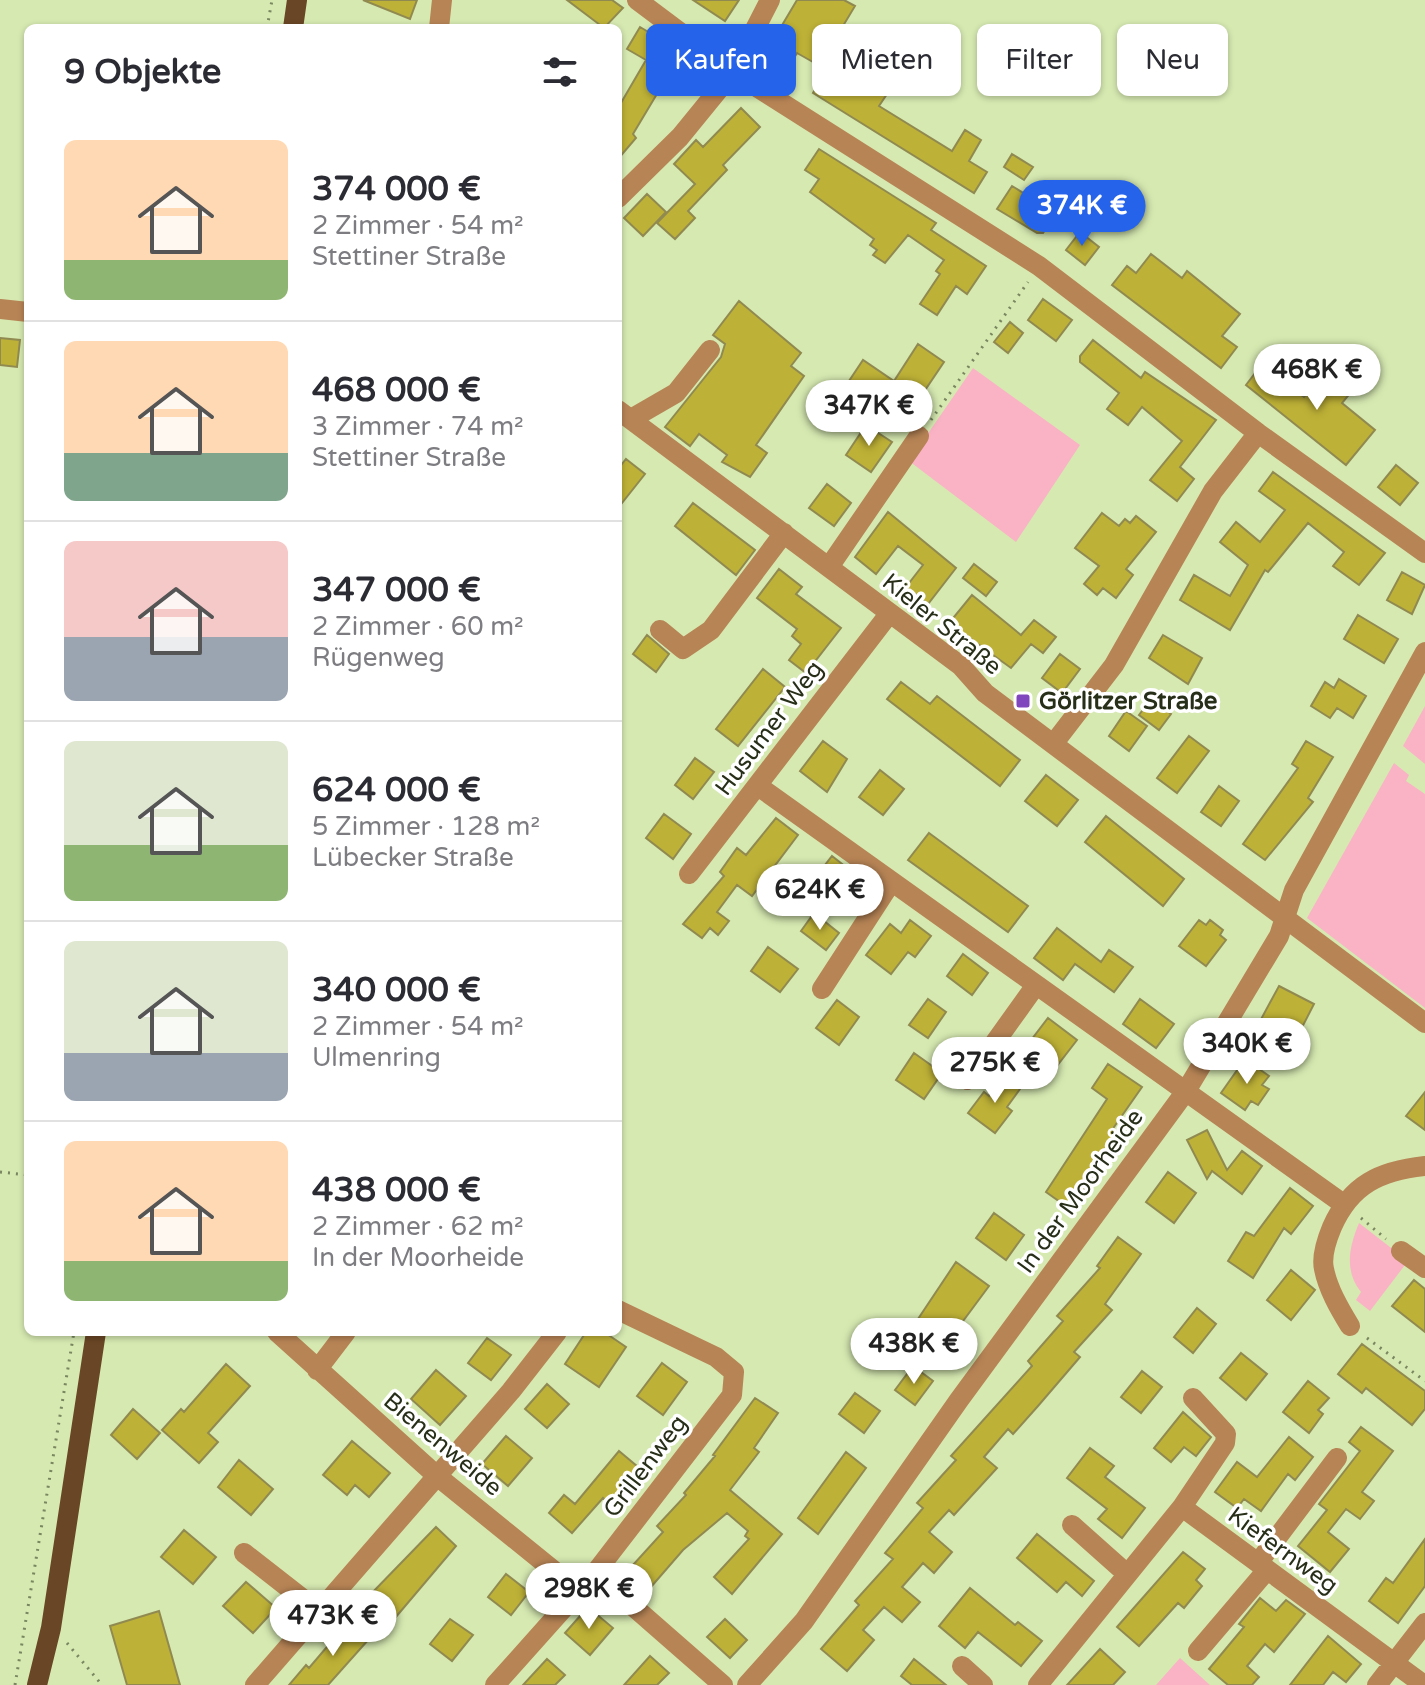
<!DOCTYPE html>
<html lang="de">
<head>
<meta charset="utf-8">
<style>
	:root { --surface:#fff; --page:#f2f2f3; --text:#2b2b33; --muted:#7c7c81; --line:#e1e1e2; --accent:#2563eb }
	body { margin:0; font-family:"Varela Round",sans-serif; background:var(--page); color:var(--text); height:100vh; display:flex; flex-direction:column; font-size:30px; white-space:nowrap }
	* { box-sizing:border-box; margin:0 }
	p { font-size:26px; color:var(--muted) }
	.icon { flex:none; width:44px; height:44px; fill:none; stroke:currentColor; stroke-width:2; stroke-linecap:round; stroke-linejoin:round }
	.map { position:relative; flex:1; overflow:hidden }
	.panel { position:absolute; left:24px; top:24px; width:598px; height:1312px; display:flex; flex-direction:column; background:var(--surface); border-radius:12px; box-shadow:0 2px 6px #0004 }
	.panel>* { flex:none }
	.hud { position:absolute; left:646px; top:24px; width:658px; height:72px; display:flex; gap:16px }
	.price { position:absolute; translate:-50% -68px; padding:0 18px; border-radius:28px; background:#fff; color:#222; font-size:26px; line-height:52px; filter:drop-shadow(0 2px 4px #0008) }
	.price::after { content:''; position:absolute; left:50%; top:48px; width:24px; height:18px; margin-left:-12px; background:inherit; clip-path:polygon(0 0,100% 0,50% 100%) }
	.price.current { background:var(--accent); color:#fff }
	ul { padding:0; list-style:none }
	li { display:flex; align-items:center; gap:24px; height:200px; padding:0 40px }
	li+li { border-top:2px solid var(--line) }
	li span { display:grid; place-items:center; flex:none; width:224px; height:160px; border-radius:12px; color:#555 }
	li>.icon { margin-inline-start:auto }
	span .icon { width:96px; height:96px; fill:#fffc; stroke-width:1 }
	li b { font-size:34px }
	h2 { display:flex; justify-content:space-between; align-items:center; height:96px; padding:0 40px; font-size:34px }
	.tag { padding:0 28px; border-radius:12px; background:var(--surface); box-shadow:0 2px 6px #0004; font-size:28px; line-height:72px }
	.tag.current { background:var(--accent); color:#fff }
	.map>svg:first-child { display:block }
	.green { fill:#fab3c5 }
	.building { fill:#beb137; stroke:#908a51; stroke-width:2 }
	.lines { fill:none; stroke-linecap:round; stroke-linejoin:round }
	.path { stroke:#798660; stroke-width:3; stroke-dasharray:2 6; stroke-linecap:butt }
	.minor { stroke:#b78455; stroke-width:20 }
	.major { stroke:#694625; stroke-width:20 }
	.poi-dot { fill:#8046bd; stroke:#fff; stroke-width:3 }
	.labels { text-anchor:middle; stroke-width:7; stroke-linejoin:round; paint-order:stroke }
	.street-label { font-size:24px; fill:#282f19; stroke:#fff }
	.poi-label { font-size:24px; font-weight:bold; fill:#282f19; stroke:#fff; text-anchor:start }
</style>
</head>
<body>
<div class="map">
<svg width="1425" height="1685" viewBox="0 0 1425 1685">
	<rect width="100%" height="100%" fill="#d6e9b1"/>
	<path class="green" d="M973,368l107,77 -64,97 -107,-81z
		M1425,706v58l-22,-18z
		M1394,763l15,12 -3,6 19,13v214l-118,-90z
		M1359,1223l49,38 -38,50 -14,-11 5,-8c-17,-21 -12,-45 -2,-69z
		M1180,1658l30,27h-54z"/>
	<path class="building" d="M363,0h54l-7,19z
		M567,0h45l11,8 -19,20z
		M693,0h46l-14,21z
		M797,0h47l11,6 -27,45 63,37 -12,18 73,45 13,-21 16,10 -12,21 18,11 -13,21 -161,-100 14,-23 -30,-17 -9,15 -23,-14z
		M640,27l42,25 -49,82 3,4 -18,21v-51l28,-48 -19,-11z
		M741,108l19,19 -37,38 4,5 -39,41 7,7 -20,21 -18,-16 38,-39 -21,-20 22,-24 7,7z
		M819,149l117,74 -5,7 55,36 -19,28 -11,-8 -19,29 -17,-11 20,-30 -4,-3 8,-11 -36,-25 -23,28 -12,-8 4,-5 -7,-5 4,-6 -64,-47 9,-13 -14,-9z
		M1012,154l21,13 -9,13 -20,-13z
		M1012,186l44,27 -13,20h-6l-40,-24z
		M647,194l19,18 -23,24 -19,-18z
		M1080,232l19,15 -14,18 -19,-15z
		M1151,254l31,24 5,-7 53,43 -18,22 15,11 -16,21 -109,-83 15,-19 9,7z
		M1043,299l29,21 -16,21 -28,-21z
		M739,301l62,52 -10,13 13,10 -48,69 11,8 -17,24 -28,-15 5,-7 -28,-21 -9,12 -25,-19 56,-70 4,-13 -12,-9z
		M1010,322l13,11 -15,20 -14,-11z
		M0,338l20,2 -3,27 -17,-2z
		M1093,340l48,38 4,-6 71,48 -36,47 14,12 -17,22 -27,-21 32,-39 -40,-34 -14,18 -21,-16 12,-16 -39,-31v-6z
		M918,344l26,18 -27,40 -15,-10 -26,39 -25,-18 13,-17 -17,-12 16,-24 31,21z
		M1262,364l42,33 21,-27 27,21 -10,12 33,27 -29,35 -100,-80z
		M866,425l26,17 -21,30 -25,-17z
		M626,459l19,15 -27,34v-39z
		M1396,465l22,18 -18,22 -22,-18z
		M1273,472l112,81 -26,32 -26,-19 11,-14 -36,-29 -40,49 -3,-2 -35,60 -50,-30 14,-25 36,21 18,-31 -28,-23 16,-20 24,20 25,-32 -26,-19z
		M827,484l24,19 -17,23 -25,-18z
		M693,503l62,47 -19,25 -61,-49z
		M888,512l68,56 -28,36 -22,-17 17,-22 -25,-19 -22,28 -21,-17z
		M1102,513l17,13 6,-7 5,4 6,-7 20,16 -30,37 7,6 -17,23 -13,-10 -6,7 -13,-11 15,-18 -24,-18z
		M974,564l23,18 -11,14 -23,-18z
		M779,569l23,18 -6,7 45,34 -35,45 -17,-13 12,-16 -9,-8 5,-7 -40,-31z
		M1402,572l23,13 -13,29 -25,-14z
		M972,595l49,40 13,-15 22,17 -13,16 -12,-9 -20,24 -62,-45z
		M1358,615l40,24 -14,24 -40,-24z
		M647,635l22,19 -13,18 -23,-18z
		M1163,635l39,23 -14,26 -39,-26z
		M1060,654l20,15 -18,24 -20,-15z
		M763,669l22,18 -47,59 -22,-17z
		M1339,679l27,17 -13,22 -16,-10 -7,10 -19,-12 14,-24 9,6z
		M901,682l29,22 7,-8 83,64 -20,26 -113,-87z
		M1151,699l20,15 -12,16 -20,-15z
		M1126,711l21,15 -18,25 -20,-15z
		M1189,736l20,15 -32,42 -20,-15z
		M823,741l24,18 -20,33 -27,-21z
		M1306,741l27,16 -25,41 5,4 -48,58 -22,-16 55,-76 -6,-4z
		M695,758l19,14 -21,27 -18,-14z
		M880,770l24,19 -21,26 -24,-18z
		M1046,775l32,25 -21,26 -32,-25z
		M1219,786l20,15 -18,25 -20,-14z
		M664,814l27,20 -18,25 -27,-21z
		M1106,816l78,63 -21,27 -78,-64z
		M776,818l22,17 -46,61 -15,-11 -20,27 12,9 -11,14 -8,-7 -8,10 -19,-14 41,-48 -4,-4 17,-24 9,7z
		M929,833l99,73 -20,26 -100,-72z
		M832,856l24,19 -21,27 -24,-19z
		M814,913l25,20 -13,17 -25,-19z
		M910,920l21,16 -16,21 -7,-5 -17,22 -25,-19 24,-31 11,9z
		M1199,920l7,5 4,-5 13,10 -3,5 6,5 -20,26 -27,-20z
		M1057,928l44,34 8,-12 24,17 -19,25 -39,-28 -12,16 -29,-22z
		M768,947l30,22 -18,23 -29,-21z
		M963,954l25,19 -16,22 -25,-19z
		M1279,986l35,18 -19,37 -36,-18z
		M928,999l18,13 -18,26 -19,-13z
		M1140,999l34,25 -18,24 -33,-24z
		M837,1000l22,17 -20,28 -23,-17z
		M1048,1018l29,22 -24,31 -28,-23z
		M914,1053l28,20 -18,26 -28,-19z
		M1245,1059l24,17 -7,9 7,4 -11,16 -7,-4 -6,9 -24,-17z
		M1108,1064l34,23 -30,43 6,4 -31,43 4,3 -21,29 -24,-17 61,-93 -15,-11z
		M1004,1076l16,13 -13,18 5,4 -17,22 -27,-20 16,-21 5,4z
		M1425,1092v38l-19,-14z
		M1207,1130l20,40 15,-19 20,15 -20,28 -30,-23 -5,8 -20,-39z
		M1168,1172l28,21 -22,30 -28,-21z
		M1290,1188l23,18 -22,28 -7,-6 -31,50 -25,-17 18,-29 8,4z
		M994,1213l30,22 -18,25 -30,-22z
		M1118,1237l23,17 -36,50 7,6 -38,42 6,5 -42,49 -25,28 -5,-5 -24,28 13,11 -43,47 -5,-5 -20,22 23,20 -18,21 -11,-10 -21,24 18,15 -18,20 -18,-15 -21,23 11,10 -27,31 -26,-22 38,-44 -4,-4 38,-42 -8,-6 38,-45 -6,-5 39,-43 -5,-4 81,-90 -4,-5 35,-40 -6,-5 43,-48 -3,-2z
		M956,1262l33,24 -49,66 -30,-21z
		M1291,1270l24,20 -24,30 -24,-20z
		M1414,1280l11,9v43l-33,-26z
		M1197,1308l19,16 -23,29 -19,-16z
		M586,1332h18l22,15 -27,40 -34,-23z
		M487,1338l24,17 -20,25 -23,-17z
		M1362,1344l63,47v18l-13,16 -46,-37 -4,5 -24,-19z
		M1241,1353l26,21 -21,26 -26,-22z
		M662,1363l25,19 -24,33 -26,-19z
		M226,1364l24,22 -42,47 10,9 -19,21 -37,-33 19,-21 3,3z
		M913,1366l20,15 -18,24 -20,-15z
		M436,1370l30,26 -26,29 -29,-26z
		M1142,1371l20,16 -21,26 -20,-16z
		M1308,1381l21,17 -11,12 5,4 -14,19 -26,-21z
		M547,1384l22,20 -22,24 -22,-19z
		M855,1393l25,18 -16,22 -25,-19z
		M755,1398l23,15 -24,35 5,4 -29,38 52,44 -50,60 -18,-17 35,-38 -4,-3 3,-5 -21,-18 -44,37 -39,45 -21,-19 40,-44 -6,-6 29,-31 -2,-2 31,-37 -2,-1z
		M133,1409l27,24 -23,26 -26,-24z
		M1183,1412l28,25 -15,19 -12,-9 -13,15 -17,-14z
		M1361,1427l32,24 -31,41 12,9 -14,18 -14,-10 -18,23 21,17 -19,23 -32,-26 29,-36 -8,-6 41,-53 -11,-9z
		M506,1436l26,22 -24,28 -26,-22z
		M1289,1437l24,20 -18,23 -7,-6 -27,37 -17,-12 -7,9 -22,-16 22,-30 20,15z
		M352,1441l38,32 -21,24 -14,-12 -8,10 -24,-20z
		M1090,1448l24,18 -9,11 40,31 -23,30 -24,-19 9,-10 -40,-31z
		M619,1451l19,16 -29,36 -6,-5 -31,35 -23,-20 15,-18 11,9z
		M846,1452l20,16 -48,66 -20,-16z
		M239,1460l34,29 -22,26 -33,-28z
		M436,1527l20,19 -61,72 -26,-22z
		M184,1530l32,27 -23,27 -32,-27z
		M1037,1534l57,47 -12,15 -16,-14 -9,10 -40,-34z
		M1425,1539v47l-27,37 -29,-22 17,-23 7,5z
		M1183,1552l22,17 -9,11 6,6 -18,22 -6,-5 -39,43 -22,-19z
		M506,1574l23,18 -18,23 -23,-18z
		M246,1582l30,26 -23,25 -30,-27z
		M970,1588l45,37 3,-3 24,19 -21,25 -43,-34 -13,16 -26,-22z
		M1260,1598l16,13 10,-11 19,14 -31,38 -9,-8 -18,22 12,11 -7,8h-24l-19,-16 35,-42 -5,-3z
		M588,1607l25,21 -23,27 -25,-22z
		M159,1611l21,74h-53l-17,-59z
		M450,1619l23,16 -21,26 -22,-17z
		M725,1619l22,21 -17,18 -23,-21z
		M349,1621l20,18 -41,46h-39l17,-20 3,3z
		M1328,1636l33,28 -15,18 -13,-10 -10,13h-33z
		M1100,1649l25,23 -12,13h-46z
		M650,1656l19,17 -12,12h-33z
		M547,1659l18,16 -10,10h-32z
		M914,1659l32,26h-34l-11,-9z"/>
	<g class="lines">
		<path class="path" d="M267,28l5,-28
			M931,420l97,-138
			M0,1172l28,3
			M1361,1218l25,21
			M1367,1338l58,43
			M67,1643l35,42
			M15,1685l59,-353"/>
		<path class="minor" d="M637,0l96,72 306,194 219,167 167,120
			M439,28l3,-28
			M618,198l62,-61 53,-65 37,-72
			M0,309l28,3
			M618,410l343,256 24,27 440,330
			M631,419l45,-26 34,-43
			M829,567l90,-131
			M660,630l23,19 28,-19 73,-97
			M1054,743l60,-78 99,-174 45,-58
			M758,786l584,417
			M689,874l200,-260
			M822,989l68,-105
			M968,1080l68,-95
			M1401,1251l24,17
			M1350,1326c-11,-18 -22,-37 -26,-57 -3,-13 3,-30 8,-42 19,-43 48,-56 93,-61
			M277,1332l160,144 142,115
			M317,1370l29,-38
			M1182,1507l43,-64 1,-9 -33,-36
			M1072,1525l55,49
			M244,1553l73,57
			M1258,1563l79,-105
			M595,1573l128,112
			M1198,1651l69,-81
			M962,1666l21,19
			M255,1685l256,-294 46,-59
			M495,1685l100,-112 137,-178 2,-23 -18,-15 -98,-47
			M747,1685l57,-64 155,-221 227,-309 93,-155 15,-46 131,-238
			M1038,1685l144,-178 242,178
			M1377,1685l48,-62"/>
		<path class="major" d="M293,28l4,-28
			M37,1685l14,-57 45,-296"/>
	</g>
	<rect class="poi-dot" x="1015" y="693" width="16" height="16" rx="4"/>
	<g class="labels">
		<g class="street-label">
			<text transform="translate(942 624) rotate(39)" y="8">Kieler Straße</text>
			<text transform="translate(769 728) rotate(-53)" y="8">Husumer Weg</text>
			<text transform="translate(1080 1191) rotate(-54)" y="8">In der Moorheide</text>
			<text transform="translate(443 1444) rotate(40)" y="8">Bienenweide</text>
			<text transform="translate(645 1466) rotate(-53)" y="8">Grillenweg</text>
			<text transform="translate(1283 1550) rotate(36)" y="8">Kiefernweg</text>
		</g>
		<g class="poi-label">
			<text x="1039" y="709">Görlitzer Straße</text>
		</g>
	</g>
</svg>
<b class="price current" style="left:1082px;top:248px">374K €</b>
<b class="price" style="left:1317px;top:412px">468K €</b>
<b class="price" style="left:869px;top:448px">347K €</b>
<b class="price" style="left:820px;top:932px">624K €</b>
<b class="price" style="left:1247px;top:1086px">340K €</b>
<b class="price" style="left:995px;top:1105px">275K €</b>
<b class="price" style="left:914px;top:1386px">438K €</b>
<b class="price" style="left:589px;top:1631px">298K €</b>
<b class="price" style="left:333px;top:1658px">473K €</b>
<div class="hud">
<a class="tag current">Kaufen</a>
<a class="tag">Mieten</a>
<a class="tag">Filter</a>
<a class="tag">Neu</a>
</div>
<section class="panel">
<h2>9 Objekte<svg class="icon" aria-label="filters" viewBox="0 0 24 24"><path d="M4 7h16M4 17h16"/><circle cx="9" cy="7" r="2"/><circle cx="15" cy="17" r="2"/></svg></h2>
<ul>
<li><span style="background:linear-gradient(#ffd9b3 75%,#8fb573 0)"><svg class="icon" aria-label="home" viewBox="0 0 24 24"><path d="M3 11l9-7 9 7M6 9v11h12V9"/></svg></span><div><b>374 000 €</b><p>2 Zimmer · 54 m²</p><p>Stettiner Straße</p></div></li>
<li><span style="background:linear-gradient(#ffd9b3 70%,#7fa58c 0)"><svg class="icon" aria-label="home" viewBox="0 0 24 24"><path d="M3 11l9-7 9 7M6 9v11h12V9"/></svg></span><div><b>468 000 €</b><p>3 Zimmer · 74 m²</p><p>Stettiner Straße</p></div></li>
<li><span style="background:linear-gradient(#f6c9c9 60%,#9aa5b1 0)"><svg class="icon" aria-label="home" viewBox="0 0 24 24"><path d="M3 11l9-7 9 7M6 9v11h12V9"/></svg></span><div><b>347 000 €</b><p>2 Zimmer · 60 m²</p><p>Rügenweg</p></div></li>
<li><span style="background:linear-gradient(#dfe7d0 65%,#8fb573 0)"><svg class="icon" aria-label="home" viewBox="0 0 24 24"><path d="M3 11l9-7 9 7M6 9v11h12V9"/></svg></span><div><b>624 000 €</b><p>5 Zimmer · 128 m²</p><p>Lübecker Straße</p></div></li>
<li><span style="background:linear-gradient(#dfe7d0 70%,#9aa5b1 0)"><svg class="icon" aria-label="home" viewBox="0 0 24 24"><path d="M3 11l9-7 9 7M6 9v11h12V9"/></svg></span><div><b>340 000 €</b><p>2 Zimmer · 54 m²</p><p>Ulmenring</p></div></li>
<li><span style="background:linear-gradient(#ffd9b3 75%,#8fb573 0)"><svg class="icon" aria-label="home" viewBox="0 0 24 24"><path d="M3 11l9-7 9 7M6 9v11h12V9"/></svg></span><div><b>438 000 €</b><p>2 Zimmer · 62 m²</p><p>In der Moorheide</p></div></li>
</ul>
</section>
</div>
</body>
</html>
